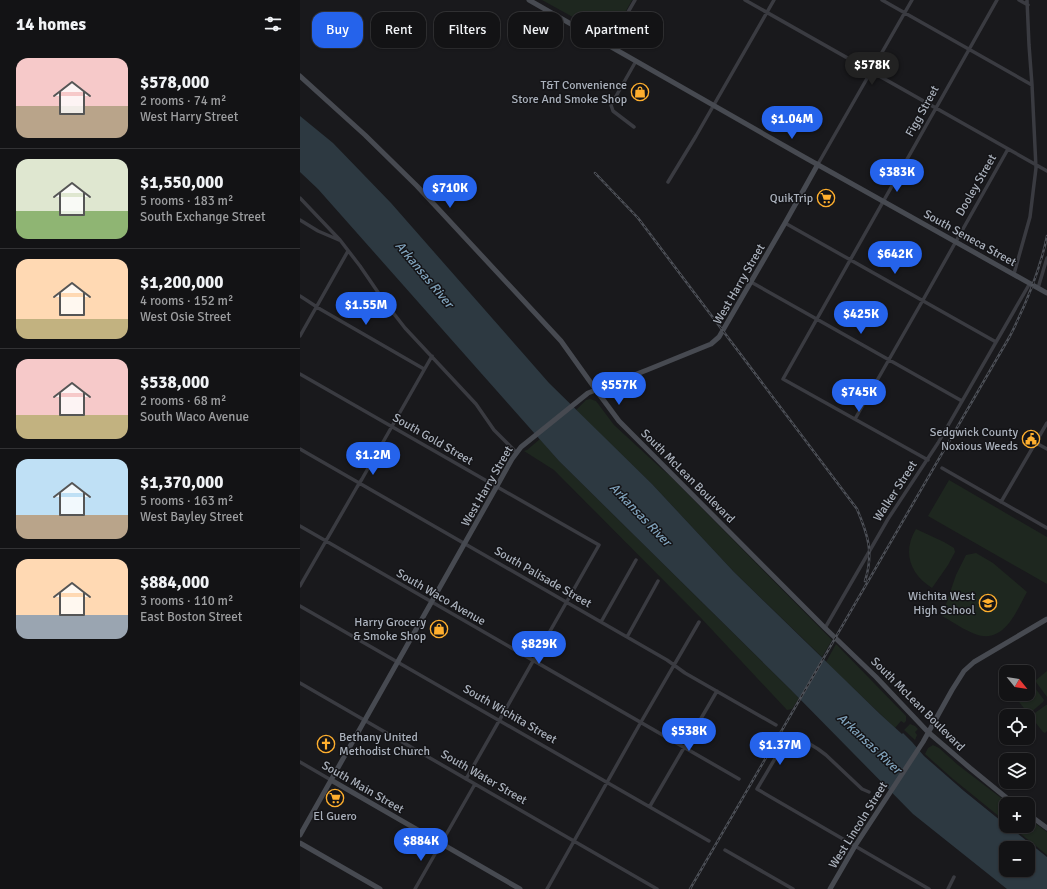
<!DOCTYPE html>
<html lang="en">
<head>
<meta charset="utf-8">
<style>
	:root { --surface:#131315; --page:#202022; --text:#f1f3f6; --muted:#9d9ea0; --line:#323234; --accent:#2563eb }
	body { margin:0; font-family:Signika,sans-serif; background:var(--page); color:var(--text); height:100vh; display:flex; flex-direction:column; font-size:15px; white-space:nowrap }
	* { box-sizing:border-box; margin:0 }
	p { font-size:13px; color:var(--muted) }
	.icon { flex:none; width:22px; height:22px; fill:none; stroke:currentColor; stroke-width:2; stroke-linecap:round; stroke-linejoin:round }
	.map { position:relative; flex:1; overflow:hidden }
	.drawer { display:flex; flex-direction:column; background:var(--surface); width:300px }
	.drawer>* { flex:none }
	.top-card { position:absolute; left:12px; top:12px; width:380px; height:36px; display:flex; gap:8px }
	.needle { width:26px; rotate:120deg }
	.tools { position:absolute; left:699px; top:665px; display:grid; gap:8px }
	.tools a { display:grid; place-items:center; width:36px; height:36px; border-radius:8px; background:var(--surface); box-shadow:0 1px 3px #0004,0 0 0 1px var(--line); font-size:20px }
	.price { position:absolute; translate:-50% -34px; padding:0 9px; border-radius:14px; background:var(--accent); color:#fff; font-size:13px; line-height:26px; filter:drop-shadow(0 1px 2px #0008) }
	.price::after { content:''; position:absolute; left:50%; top:24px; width:12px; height:9px; margin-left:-6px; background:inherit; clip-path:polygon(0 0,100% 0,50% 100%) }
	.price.selected { background:#222; color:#fff }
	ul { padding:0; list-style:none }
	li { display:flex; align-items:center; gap:12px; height:100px; padding:0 16px }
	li+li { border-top:1px solid var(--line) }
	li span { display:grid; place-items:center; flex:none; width:112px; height:80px; border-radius:12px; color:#555 }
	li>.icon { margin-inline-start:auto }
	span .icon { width:48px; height:48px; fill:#fffc; stroke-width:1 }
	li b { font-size:17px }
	h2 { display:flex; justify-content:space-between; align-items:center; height:48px; padding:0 16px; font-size:17px }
	.chip { padding:0 14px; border-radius:12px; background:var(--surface); box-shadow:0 1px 3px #0004,0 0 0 1px var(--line); font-size:14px; line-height:36px }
	.chip.selected { background:var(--accent); color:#fff }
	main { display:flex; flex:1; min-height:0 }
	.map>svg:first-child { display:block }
	.green { fill:#1e271f }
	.water { fill:#2d3941; fill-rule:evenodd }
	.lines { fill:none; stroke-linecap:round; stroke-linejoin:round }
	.street { stroke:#3a3b41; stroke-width:3.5 }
	.secondary { stroke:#474a51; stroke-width:5 }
	.rail-casing { stroke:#4c4f56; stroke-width:2.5 }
	.rail { stroke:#141417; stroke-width:1; stroke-dasharray:3; stroke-linecap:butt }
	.labels { text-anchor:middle; stroke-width:3; stroke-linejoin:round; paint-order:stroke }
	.poi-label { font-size:12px; fill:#aab1bc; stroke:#141417; text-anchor:end }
	.street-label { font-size:12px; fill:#aab1bc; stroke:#141417 }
	.water-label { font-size:13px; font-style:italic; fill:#7fa1ba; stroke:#141417 }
</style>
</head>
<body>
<main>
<section class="drawer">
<h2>14 homes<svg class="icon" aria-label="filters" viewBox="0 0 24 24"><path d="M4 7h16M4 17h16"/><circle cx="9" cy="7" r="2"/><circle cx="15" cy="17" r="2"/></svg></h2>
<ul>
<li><span style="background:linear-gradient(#f6c9c9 60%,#b9a48a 0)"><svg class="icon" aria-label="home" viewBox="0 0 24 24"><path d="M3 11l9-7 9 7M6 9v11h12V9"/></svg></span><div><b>$578,000</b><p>2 rooms · 74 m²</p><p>West Harry Street</p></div></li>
<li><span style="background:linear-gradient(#dfe7d0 65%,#8fb573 0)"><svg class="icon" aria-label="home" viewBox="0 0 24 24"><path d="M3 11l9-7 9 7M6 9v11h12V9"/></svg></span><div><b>$1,550,000</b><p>5 rooms · 183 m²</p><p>South Exchange Street</p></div></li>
<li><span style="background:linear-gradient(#ffd9b3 75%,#c2b280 0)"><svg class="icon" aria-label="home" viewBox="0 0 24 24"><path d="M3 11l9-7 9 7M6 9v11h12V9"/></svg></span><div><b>$1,200,000</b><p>4 rooms · 152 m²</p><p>West Osie Street</p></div></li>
<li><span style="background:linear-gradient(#f6c9c9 70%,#c2b280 0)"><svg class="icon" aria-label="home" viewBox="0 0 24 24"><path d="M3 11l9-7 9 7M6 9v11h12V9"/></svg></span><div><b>$538,000</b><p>2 rooms · 68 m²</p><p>South Waco Avenue</p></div></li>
<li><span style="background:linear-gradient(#bfe0f5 70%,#b9a48a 0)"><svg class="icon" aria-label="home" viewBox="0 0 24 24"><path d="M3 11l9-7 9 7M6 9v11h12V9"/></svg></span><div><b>$1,370,000</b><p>5 rooms · 163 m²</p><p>West Bayley Street</p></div></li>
<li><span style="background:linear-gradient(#ffd9b3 70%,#9aa5b1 0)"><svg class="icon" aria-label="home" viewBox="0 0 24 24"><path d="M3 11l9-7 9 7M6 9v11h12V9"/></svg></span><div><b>$884,000</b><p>3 rooms · 110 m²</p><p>East Boston Street</p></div></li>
</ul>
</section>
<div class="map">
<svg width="747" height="889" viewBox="0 0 747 889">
	<rect width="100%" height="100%" fill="#19191c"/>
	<path class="green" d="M242,0h90l-19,34 -4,3z
		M290,399l6,2 18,24 49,45 6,5 163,165 -10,17 -88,-85 -82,-88 -76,-74 10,-10z
		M240,439l19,22 240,237 -7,11 -5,1 -86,-92 -147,-148 -30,-19 3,-1z
		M649,480l98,57v47l-119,-68z
		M616,529l28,13 10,6 1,4 -7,13 -16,23c-22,-14 -30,-36 -16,-59z
		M676,553l17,10 34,29c-11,20 -23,53 -52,42 -11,-4 -22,-12 -33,-18l14,-41 10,-20z
		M536,644l70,72v5l-2,2 -3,-2 -6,7 -69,-66z
		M747,671v26l-11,-15v-2z
		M730,684l3,1 11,15 -1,2 -13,11 -3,-1 -11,-14v-3l2,-1h10v-8z
		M746,705h1v26l-2,2 -2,-1 -11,-14v-3z
		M610,724l5,2 3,3 -3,3 2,3 -2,5 -11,-10z
		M633,745l6,3 19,17 51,39h-3v18l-53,-43 -28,-25 3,-6z
		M728,818l19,14v23l-36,-29h17z"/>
	<path class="water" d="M0,116l33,27 58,60 158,180 103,101 82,88 146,142 22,20 1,-1 9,9 12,14 40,35 42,34v1h2l39,31v32h-40l-94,-75 -122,-124 -232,-229 -241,-272 -18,-17zM706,848h22v22h-22z"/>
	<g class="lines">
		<path class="street" d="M445,0l302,171
			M582,0l150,85
			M719,0l9,5
			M309,45l26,-45
			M334,127l-21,-16 -2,-6 25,-44
			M518,164l94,-164
			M368,182l28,-46 78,-136
			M0,198l40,42 20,26 24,35 21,27 71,76 18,26 23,23
			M0,220l18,11 21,9
			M485,223l211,119
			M714,274l3,-11 13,-46 6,-49 -4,-83 -3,-40 -2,-45
			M451,282l211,119
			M738,288l9,-30
			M0,296l20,13 104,60
			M0,336l48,-85
			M0,374l124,71 175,100 -133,234
			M555,419l68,-119 85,-151
			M736,443l11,6
			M0,449l367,211 18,13 91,52
			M628,460l-145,-81 214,-379
			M642,468l105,60
			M701,502l46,-79
			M0,526l439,253
			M0,586l57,-99 5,-8 70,-123
			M0,606l409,235
			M301,622l35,-62
			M525,628l63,-109 50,-76 92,-160
			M327,637l31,-56
			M0,683l357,206
			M0,762l31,18
			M569,792l-7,-3 -36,-34 -8,-6 -25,-15 -4,1 -32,54 172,100
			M350,806l67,-115
			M425,850l68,39
			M115,889l60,-105
			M247,889l94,-167 58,-100
			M648,889l6,-12"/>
		<path class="secondary" d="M229,0l275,157 243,136
			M0,76l65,59 52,51 144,155 35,49 23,31 206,207 51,49 52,55 42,36 44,36
			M31,780l189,109
			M728,814l19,14
			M0,835l197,-349 15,-27 9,-12 67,-54 59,-23 64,-26 8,-7 66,-114 33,-59
			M0,843l80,46
			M530,889l25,-43 68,-104 29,-52 12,-19 10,-9 73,-43"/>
		<defs>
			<path id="rail" d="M295,173l43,45 219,291c11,26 17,44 8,72
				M390,889l320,-553c16,-32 30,-65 37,-100"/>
		</defs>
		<use href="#rail" class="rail-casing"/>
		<use href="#rail" class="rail"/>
	</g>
	<defs>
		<symbol id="shop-ring" viewBox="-11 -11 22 22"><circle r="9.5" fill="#141417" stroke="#ffaf2e" stroke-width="1.5"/><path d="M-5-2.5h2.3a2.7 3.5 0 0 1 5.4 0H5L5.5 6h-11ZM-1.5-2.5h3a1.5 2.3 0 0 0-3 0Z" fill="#ffaf2e"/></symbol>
		<symbol id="supermarket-ring" viewBox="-11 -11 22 22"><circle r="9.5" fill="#141417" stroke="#ffaf2e" stroke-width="1.5"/><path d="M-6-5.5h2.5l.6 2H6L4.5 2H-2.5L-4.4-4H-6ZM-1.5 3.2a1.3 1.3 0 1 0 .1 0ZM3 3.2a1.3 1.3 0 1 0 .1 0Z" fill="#ffaf2e"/></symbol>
		<symbol id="civic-ring" viewBox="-11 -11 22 22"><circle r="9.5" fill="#141417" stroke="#ffaf2e" stroke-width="1.5"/><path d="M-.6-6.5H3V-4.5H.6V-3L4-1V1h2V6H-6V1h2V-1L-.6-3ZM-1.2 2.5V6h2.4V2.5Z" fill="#ffaf2e"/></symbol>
		<symbol id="school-ring" viewBox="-11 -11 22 22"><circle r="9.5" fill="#141417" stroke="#ffaf2e" stroke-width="1.5"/><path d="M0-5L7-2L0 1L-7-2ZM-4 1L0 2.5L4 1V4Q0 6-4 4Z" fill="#ffaf2e"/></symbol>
		<symbol id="church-ring" viewBox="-11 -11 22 22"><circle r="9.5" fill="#141417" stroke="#ffaf2e" stroke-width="1.5"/><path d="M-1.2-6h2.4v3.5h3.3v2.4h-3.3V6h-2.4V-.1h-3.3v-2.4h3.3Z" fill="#ffaf2e"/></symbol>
	</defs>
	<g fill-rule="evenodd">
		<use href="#shop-ring" x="330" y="82" width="20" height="20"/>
		<use href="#supermarket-ring" x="516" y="188" width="20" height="20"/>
		<use href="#civic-ring" x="721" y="429" width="20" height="20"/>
		<use href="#school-ring" x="678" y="593" width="20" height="20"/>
		<use href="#shop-ring" x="129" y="619" width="20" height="20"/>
		<use href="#church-ring" x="16" y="734" width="20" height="20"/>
		<use href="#supermarket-ring" x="25" y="788" width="20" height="20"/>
	</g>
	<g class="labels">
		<g class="poi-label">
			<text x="327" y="89">T&amp;T Convenience<tspan x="327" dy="14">Store And Smoke Shop</tspan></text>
			<text x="513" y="202">QuikTrip</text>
			<text x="718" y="436">Sedgwick County<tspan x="718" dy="14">Noxious Weeds</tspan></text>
			<text x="675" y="600">Wichita West<tspan x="675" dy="14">High School</tspan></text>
			<text x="126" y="626">Harry Grocery<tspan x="126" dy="14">&amp; Smoke Shop</tspan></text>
			<text x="39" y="741" text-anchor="start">Bethany United<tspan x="39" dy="14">Methodist Church</tspan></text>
			<text x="35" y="820" text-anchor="middle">El Guero</text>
		</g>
		<g class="street-label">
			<text transform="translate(622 111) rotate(-61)" y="4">Figg Street</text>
			<text transform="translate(676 185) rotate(-60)" y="4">Dooley Street</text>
			<text transform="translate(670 238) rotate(29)" y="4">South Seneca Street</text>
			<text transform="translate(439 284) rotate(-60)" y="4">West Harry Street</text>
			<text transform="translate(133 439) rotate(30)" y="4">South Gold Street</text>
			<text transform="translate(388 476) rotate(45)" y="4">South McLean Boulevard</text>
			<text transform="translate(187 486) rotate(-60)" y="4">West Harry Street</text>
			<text transform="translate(595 491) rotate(-57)" y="4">Walker Street</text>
			<text transform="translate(243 577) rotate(30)" y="4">South Palisade Street</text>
			<text transform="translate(141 597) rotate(30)" y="4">South Waco Avenue</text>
			<text transform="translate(618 704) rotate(45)" y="4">South McLean Boulevard</text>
			<text transform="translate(210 714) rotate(30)" y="4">South Wichita Street</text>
			<text transform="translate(184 777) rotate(30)" y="4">South Water Street</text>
			<text transform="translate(63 787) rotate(30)" y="4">South Main Street</text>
			<text transform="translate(558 825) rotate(-58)" y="4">West Lincoln Street</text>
		</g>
		<g class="water-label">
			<text transform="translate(125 274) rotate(50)" y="5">Arkansas River</text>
			<text transform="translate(341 514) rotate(46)" y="5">Arkansas River</text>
			<text transform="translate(570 743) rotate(43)" y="5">Arkansas River</text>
		</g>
	</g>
</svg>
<div class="tools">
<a><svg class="needle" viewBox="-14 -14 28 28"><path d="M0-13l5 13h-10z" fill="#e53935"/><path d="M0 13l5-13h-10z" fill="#9d9ea0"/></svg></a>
<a><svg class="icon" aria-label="locate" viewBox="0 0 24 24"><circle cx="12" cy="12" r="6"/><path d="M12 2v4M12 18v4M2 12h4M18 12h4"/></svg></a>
<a><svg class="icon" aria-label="layers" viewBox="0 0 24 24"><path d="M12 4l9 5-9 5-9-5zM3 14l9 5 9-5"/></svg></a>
<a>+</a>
<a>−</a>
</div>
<b class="price selected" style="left:572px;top:86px">$578K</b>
<b class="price" style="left:492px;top:140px">$1.04M</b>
<b class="price" style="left:597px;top:193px">$383K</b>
<b class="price" style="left:150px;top:209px">$710K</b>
<b class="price" style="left:595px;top:275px">$642K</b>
<b class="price" style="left:66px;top:326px">$1.55M</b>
<b class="price" style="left:561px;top:335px">$425K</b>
<b class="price" style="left:319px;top:406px">$557K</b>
<b class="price" style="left:559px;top:413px">$745K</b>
<b class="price" style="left:73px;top:476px">$1.2M</b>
<b class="price" style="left:239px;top:665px">$829K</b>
<b class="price" style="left:389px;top:752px">$538K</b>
<b class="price" style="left:480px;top:766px">$1.37M</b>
<b class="price" style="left:121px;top:862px">$884K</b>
<div class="top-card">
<a class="chip selected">Buy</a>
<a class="chip">Rent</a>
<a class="chip">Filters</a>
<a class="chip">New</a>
<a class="chip">Apartment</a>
</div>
</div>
</main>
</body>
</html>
